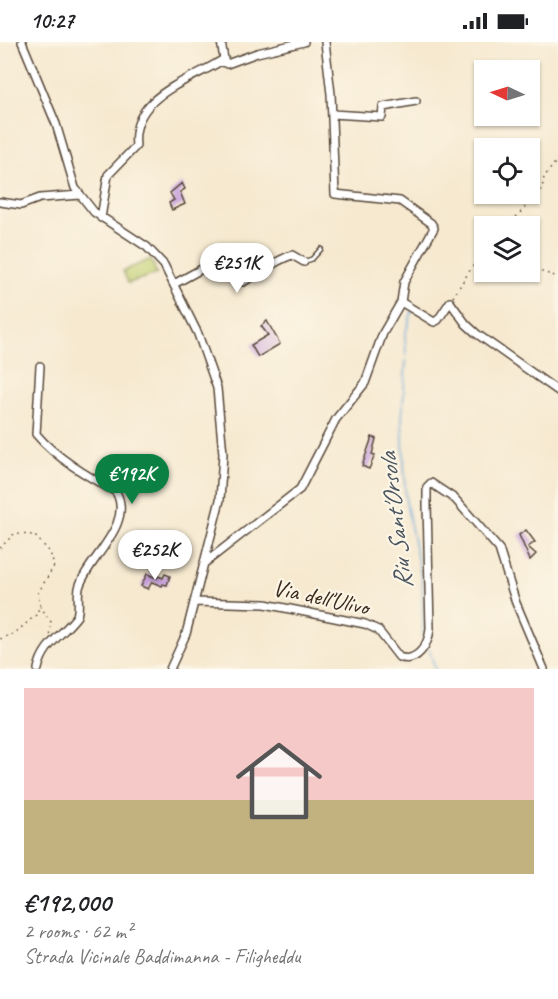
<!DOCTYPE html>
<html lang="en">
<head>
<meta charset="utf-8">
<style>
	:root { --surface:#fff; --page:#f6f6f6; --text:#202124; --muted:#757577; --line:#e0e0e0; --accent:#0b8043 }
	body { margin:0; font-family:Caveat,sans-serif; background:var(--page); color:var(--text); height:100vh; display:flex; flex-direction:column; font-size:22px; white-space:nowrap }
	* { box-sizing:border-box; margin:0 }
	p { font-size:20px; color:var(--muted) }
	.icon { flex:none; width:33px; height:33px; fill:none; stroke:currentColor; stroke-width:2; stroke-linecap:round; stroke-linejoin:round }
	.map { position:relative; height:627px; overflow:hidden }
	.drawer { display:flex; flex-direction:column; background:var(--surface); flex:1 }
	.drawer>* { flex:none }
	.needle { width:39px; rotate:274deg }
	.buttons { position:absolute; left:474px; top:18px; display:grid; gap:12px }
	.buttons a { display:grid; place-items:center; width:66px; height:66px; border-radius:0px; background:var(--surface); box-shadow:0 2px 4px #0004; font-size:30px }
	.price { position:absolute; translate:-50% -51px; padding:0 14px; border-radius:21px; background:#fff; color:#222; font-size:20px; line-height:39px; filter:drop-shadow(0 2px 3px #0008) }
	.price::after { content:''; position:absolute; left:50%; top:36px; width:18px; height:14px; margin-left:-9px; background:inherit; clip-path:polygon(0 0,100% 0,50% 100%) }
	.price.current { background:var(--accent); color:#fff }
	ul { padding:0; list-style:none }
	li { display:grid; align-content:center; gap:12px; height:318px; padding:0 24px }
	li+li { border-top:2px solid var(--line) }
	li span { display:grid; place-items:center; height:186px; border-radius:0px; color:#555 }
	li>.icon { margin-inline-start:auto }
	span .icon { width:108px; height:108px; fill:#fffc; stroke-width:1 }
	li b { font-size:26px }
	.status { display:flex; justify-content:space-between; align-items:center; height:42px; padding:0 30px; background:var(--surface); direction:ltr }
	.status svg { height:16px; fill:currentColor }
	.map>svg:first-child { display:block }
	.green { fill:#c2d174; stroke:#7e7e49; stroke-width:1.5 }
	.lines { fill:none; stroke-linecap:round; stroke-linejoin:round }
	.stream { stroke:#65a5d8; stroke-width:1.5 }
	.building { fill:#c8a2dc }
	.service-casing { stroke:#574739; stroke-width:6 }
	.minor-casing { stroke:#574739; stroke-width:10 }
	.path { stroke:#574739; stroke-width:1.5; stroke-dasharray:1.5 4.5; stroke-linecap:butt }
	.service { stroke:#fff; stroke-width:3 }
	.minor { stroke:#fff; stroke-width:7 }
	.labels { text-anchor:middle; stroke-width:4.5; stroke-linejoin:round; paint-order:stroke }
	.street-label { font-size:24px; fill:#3b2a1e; stroke:#fcf5e5 }
	.water-label { font-size:26px; font-style:italic; fill:#4a555f; stroke:#fcf5e5 }
</style>
</head>
<body>
<div class="status"><b>10:27</b><svg viewBox="0 0 49 12"><path d="M0 12V9h3v3zM5 12V6h3v6zM10 12V3h3v9zM15 12V0h3v12zM26 1h20v11H26zM47 4h2v5h-2z"/></svg></div>
<div class="map">
<svg width="558" height="627" viewBox="0 0 558 627">
	<rect width="100%" height="100%" fill="#fcf5e5"/>
	<filter id="ink" filterUnits="userSpaceOnUse"><feTurbulence type="fractalNoise" baseFrequency=".0167" numOctaves="2"/><feDisplacementMap in="SourceGraphic" scale="12" xChannelSelector="R" yChannelSelector="G"/><feConvolveMatrix kernelMatrix="1 2 1 2 8 2 1 2 1" color-interpolation-filters="sRGB"/></filter>
	<filter id="wash" filterUnits="userSpaceOnUse"><feTurbulence type="fractalNoise" baseFrequency=".008" numOctaves="4" result="noise"/><feDisplacementMap in="SourceGraphic" scale="24" xChannelSelector="R" yChannelSelector="G"/><feGaussianBlur stdDeviation="1.35" result="paint"/><feColorMatrix in="noise" values="0 0 0 0 0 0 0 0 0 0 0 0 0 0 0 0 0 1.4 0 .05"/><feComposite in="paint" operator="in"/></filter>
	<g filter="url(#wash)">
		<rect width="100%" height="100%" fill="#f6e9d0"/>
		<path class="green" d="M151,217l6,15 -29,9 -5,-12z"/>
		<g class="lines">
			<path class="stream" d="M406,314l-1,-21 7,-24
				M406,319l-4,59 4,83 16,79 1,59
				M429,606l6,21"/>
		</g>
		<g id="blocks">
			<path class="building" d="M182,141l3,6 -5,3 5,12 -13,6 -3,-7 5,-3 -4,-7z
				M267,279l13,23 -22,13 -7,-12 17,-10 -7,-9z
				M372,395l4,2 -4,15 3,1 -6,14 -7,-3z
				M127,424l17,4v8l-7,-1v12h-5v-12h-5z
				M526,488l9,12 -7,5 8,7 -6,6 -11,-25z
				M147,532l10,4 1,-2 5,2 2,-4 5,2 -3,9 -4,-1 -1,2 -10,-4 -4,7 -7,-3z"/>
		</g>
	</g>
	<g filter="url(#ink)">
		<use href="#blocks" fill-opacity="0" stroke="#574739" stroke-width="1.5"/>
		<g class="lines">
			<defs>
				<path id="service" d="M306,219l6,-2 9,-10"/>
				<path id="minor" d="M22,0l34,82 19,64 19,24 53,35 17,18 34,69 19,54 6,66 -3,46 -34,134 -16,35
					M221,19l6,3 30,-11 47,-11
					M332,72l50,3 1,-10 33,-6
					M0,160l21,3 19,-7 40,-3
					M101,176l7,-43 28,-29c-6,-51 55,-65 88,-87l-3,-17
					M174,242l44,-24c13,2 13,19 25,22 17,-9 31,-21 49,-27l12,7
					M401,260l33,20 4,-2 12,-18 16,22 11,10 81,57
					M206,520l94,-73 36,-70 29,-36 18,-50 18,-31 3,-20 30,-54 -3,-5 -31,-22 -65,-7 -4,-100 -6,-52
					M194,560l71,2 100,20 13,6 21,27c18,7 30,-13 31,-29l-3,-124v-17l4,-4 24,16 44,50 17,54 28,66
					M38,627c5,-25 25,-34 39,-53 3,-9 0,-19 2,-28 7,-28 56,-63 37,-96 -27,-15 -60,-34 -80,-58l4,-68"/>
			</defs>
			<use href="#service" class="service-casing"/>
			<use href="#minor" class="minor-casing"/>
			<path class="path" d="M508,184l34,-37 2,-12 14,-18
				M474,226l4,2 6,-6
				M530,226l28,9
				M453,255l19,-30 12,-11
				M0,506l14,-14 20,1 16,17 4,14 -16,27 2,13 -4,9 -21,18 -15,6
				M40,564l11,16 -2,15"/>
			<use href="#service" class="service"/>
			<use href="#minor" class="minor"/>
		</g>
	</g>
	<g class="labels">
		<g class="street-label">
			<text transform="translate(321 555) rotate(12)" y="8">Via dell'Ulivo</text>
		</g>
		<g class="water-label">
			<text transform="translate(395 479) rotate(-97)" y="9">Riu Sant'Orsola</text>
		</g>
	</g>
</svg>
<div class="buttons">
<a><svg class="needle" viewBox="-14 -14 28 28"><path d="M0-13l5 13h-10z" fill="#e53935"/><path d="M0 13l5-13h-10z" fill="#757577"/></svg></a>
<a><svg class="icon" aria-label="locate" viewBox="0 0 24 24"><circle cx="12" cy="12" r="6"/><path d="M12 2v4M12 18v4M2 12h4M18 12h4"/></svg></a>
<a><svg class="icon" aria-label="layers" viewBox="0 0 24 24"><path d="M12 4l9 5-9 5-9-5zM3 14l9 5 9-5"/></svg></a>
</div>
<b class="price" style="left:237px;top:252px">€251K</b>
<b class="price current" style="left:132px;top:463px">€192K</b>
<b class="price" style="left:155px;top:539px">€252K</b>
</div>
<section class="drawer">
<ul>
<li><span style="background:linear-gradient(#f6c9c9 60%,#c2b280 0)"><svg class="icon" aria-label="home" viewBox="0 0 24 24"><path d="M3 11l9-7 9 7M6 9v11h12V9"/></svg></span><div><b>€192,000</b><p>2 rooms · 62 m²</p><p>Strada Vicinale Baddimanna - Filigheddu</p></div></li>
</ul>
</section>
</body>
</html>
